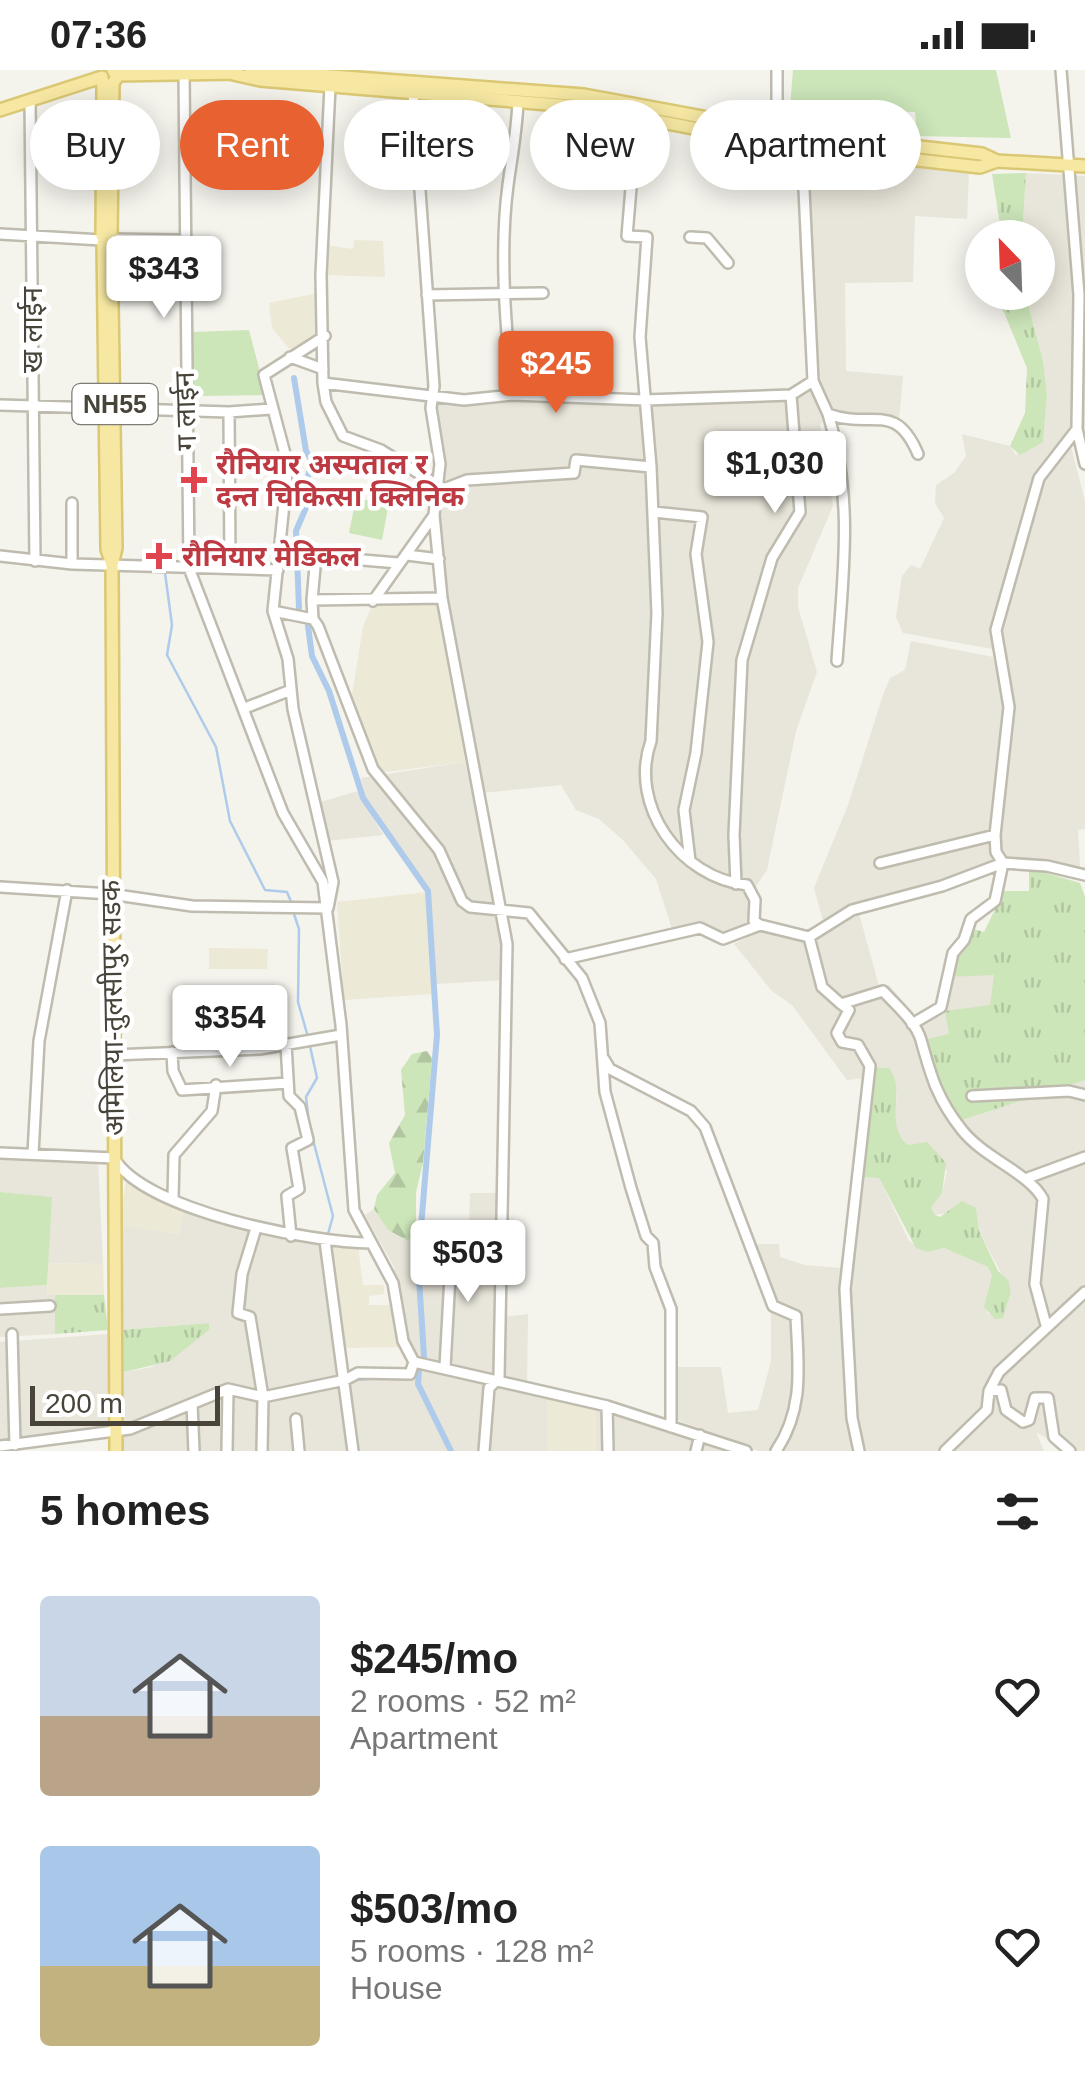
<!DOCTYPE html>
<html lang="en">
<head>
<meta charset="utf-8">
<style>
	:root { --surface:#fff; --page:#f2f2f2; --text:#222; --muted:#767676; --accent:#e86130 }
	body { margin:0; font-family:Helvetica,"Noto Sans Devanagari",sans-serif; background:var(--page); color:var(--text); height:100vh; display:flex; flex-direction:column; font-size:38px; white-space:nowrap }
	* { box-sizing:border-box; margin:0 }
	p { font-size:32px; color:var(--muted) }
	.icon { flex:none; width:55px; height:55px; fill:none; stroke:currentColor; stroke-width:2; stroke-linecap:round; stroke-linejoin:round }
	.map { position:relative; height:1381px; overflow:hidden }
	.sheet { display:flex; flex-direction:column; background:var(--surface); flex:1 }
	.sheet>* { flex:none }
	.top-card { position:absolute; left:30px; top:30px; width:1025px; height:90px; display:flex; gap:20px }
	.needle { width:65px; rotate:337deg }
	.tools { position:absolute; left:965px; top:150px; display:grid; gap:20px }
	.tools a { display:grid; place-items:center; width:90px; height:90px; border-radius:50%; background:var(--surface); box-shadow:0 5px 25px #0003; font-size:50px }
	.scale { position:absolute; left:30px; bottom:25px; width:190px; box-sizing:border-box; padding-left:10px; border:5px solid #48443a; border-top:0; font-size:28px; line-height:35px; white-space:nowrap; color:#48443a; -webkit-text-stroke:8px #fff; paint-order:stroke }
	.price { position:absolute; translate:-50% -85px; padding:0 22px; border-radius:10px; background:#fff; color:#222; font-size:32px; line-height:65px; filter:drop-shadow(0 2px 5px #0008) }
	.price::after { content:''; position:absolute; left:50%; top:60px; width:30px; height:22px; margin-left:-15px; background:inherit; clip-path:polygon(0 0,100% 0,50% 100%) }
	.price.current { background:var(--accent); color:#fff }
	ul { padding:0; list-style:none }
	li { display:flex; align-items:center; gap:30px; height:250px; padding:0 40px }
	li span { display:grid; place-items:center; flex:none; width:280px; height:200px; border-radius:10px; color:#555 }
	li>.icon { margin-inline-start:auto }
	span .icon { width:120px; height:120px; fill:#fffc; stroke-width:1 }
	li b { font-size:42px }
	h2 { display:flex; justify-content:space-between; align-items:center; height:120px; padding:0 40px; font-size:42px }
	.pill { padding:0 35px; border-radius:45px; background:var(--surface); box-shadow:0 5px 25px #0003; font-size:35px; line-height:90px }
	.pill.current { background:var(--accent); color:#fff }
	.status { display:flex; justify-content:space-between; align-items:center; height:70px; padding:0 50px; background:var(--surface); direction:ltr }
	.status svg { height:28px; fill:currentColor }
	.map>svg:first-child { display:block }
	.residential { fill:#e8e5da }
	.education { fill:#ece9d7 }
	.grass { fill:url(#grass-tufts) }
	.forest { fill:url(#forest-firs) }
	.green { fill:#cce5b9 }
	.lines { fill:none; stroke-linecap:round; stroke-linejoin:round }
	.stream { stroke:#aecbeb; stroke-width:2.5 }
	.canal { stroke:#aecbeb; stroke-width:6 }
	.minor-casing { stroke:#bfbcaf; stroke-width:14 }
	.major-casing { stroke:#dac874; stroke-width:16 }
	.minor { stroke:#fff; stroke-width:9 }
	.major { stroke:#f6e8a3; stroke-width:11 }
	.health-dot { fill:#e0444e; stroke:#fff; stroke-width:4 }
	.labels { text-anchor:middle; stroke-width:9; stroke-linejoin:round; paint-order:stroke }
	.shield { fill:#fff; stroke:#7f7c75; stroke-width:2.5 }
	.shield-label { font-size:25px; font-weight:bold; fill:#48443a }
	.street-label { font-size:28px; fill:#48443a; stroke:#fff }
	.health-label { font-size:28px; font-weight:bold; fill:#be3a42; stroke:#fff; text-anchor:start }
</style>
</head>
<body>
<div class="status"><b>07:36</b><svg viewBox="0 0 49 12"><path d="M0 12V9h3v3zM5 12V6h3v6zM10 12V3h3v9zM15 12V0h3v12zM26 1h20v11H26zM47 4h2v5h-2z"/></svg></div>
<div class="map">
<svg width="1085" height="1381" viewBox="0 0 1085 1381">
	<defs>
		<pattern id="grass-tufts" width="24" height="20" patternUnits="userSpaceOnUse" patternTransform="scale(2.5)"><rect width="24" height="20" fill="#cce5b9"/><path d="M3 7l-1-3M5 7V3M7 7l1-3M15 17l-1-3M17 17v-4M19 17l1-3" fill="none" stroke="#b1c6a0"/></pattern>
		<pattern id="forest-firs" width="22" height="20" patternUnits="userSpaceOnUse" patternTransform="scale(2.5)"><rect width="22" height="20" fill="#cce5b9"/><path d="M5 1l3.5 6h-7zM16 11l3.5 6h-7z" fill="#b1c6a0"/></pattern>
	</defs>
	<rect width="100%" height="100%" fill="#f4f3ec"/>
	<path class="residential" d="M804,86l165,17 -2,46 -52,-3 -2,66 -68,1 1,88 57,5 -4,43 -66,-8 -13,-18 -5,-19z
		M1026,103l59,3v269l-14,2 14,54v328l-7,1 2,36 -75,-5 -7,-9 13,-146 -14,-66 39,-147 23,-44 -4,-1 -20,29 -42,153v19l-90,-16 -7,-16 6,-41 9,-11 9,4 24,-51 -9,-15 1,-18 18,-12 12,-17 -4,-22 48,12 6,9 27,-14 4,-47 -4,-33 -18,-68 13,-1v-54l-16,-1z
		M809,315l17,31 -6,9 13,81 -35,82v19l19,65 -21,59 -29,139 -13,19 -69,-34 -20,-21 -12,-33 -5,-43 8,-47 -8,-308 139,-4z
		M474,328l167,5 13,211 -5,188 34,55 61,29 8,15 1,23 -28,13 -26,-12 -24,13 -19,-59 -34,-40 -23,-20 -23,-9 -15,-25 -79,8 -34,-169 -13,-127 6,-17 -6,-81z
		M911,571l82,16 13,50 -14,125 1,31 -57,22 -87,23 -26,13 -9,-33 34,-83 35,-110 7,-17 15,-8z
		M465,692l34,145 6,73 -70,4 -6,-92 -64,-94 -4,-20z
		M358,721l25,44 -57,6 -9,-38z
		M858,840l21,76 10,-1 31,37 25,-11 5,-34 45,-3 -5,32 -41,28 13,86 123,-40v210l-91,83 -10,36 -43,42h-183l-81,-31 -1,-53h45l7,46 30,-3 13,-49v-54l-21,-63h29l1,13 25,8 35,3 13,-91 26,1 30,63 19,11 16,-4 44,19 4,9 -5,37 16,5 8,-26 -32,-61 -3,-23 -41,7 -4,-7 11,-15 5,-22 -18,-27 -21,1 -7,-5 -6,-16 2,-30 -31,-16 -19,2 -55,-75 -20,-14 -38,-47 26,-13 16,-2 28,10z
		M0,1087l98,4 5,103 -55,-1 3,-66 -51,-5z
		M470,1123h34v124l24,-3 -1,69 -116,-28 -17,-88 -29,-52 9,-6 14,21 18,11 63,-5z
		M184,1136l79,27 56,11 17,132 -67,17 -33,-4 -116,39v-55l32,-6 57,-37 -1,-7 -87,7 -2,-105 60,9z
		M47,1215v10h8v39l-55,3v-49z
		M1085,1226v155h-17l-32,-19 8,19h-96l41,-40 6,-31z
		M109,1264l2,98 -111,13v-103z
		M416,1296l131,31v54h-192l-7,-67 10,-7 54,-1z
		M338,1314l10,67h-228l-1,-16 50,-17 52,-25 46,7z
		M595,1336l27,6 109,39h-135z"/>
	<path class="education" d="M354,170l29,1 2,36 -62,-2 2,-30 28,4z
		M318,223l3,42 -31,15 -18,-22 -3,-25z
		M437,529l28,163 -87,11 -27,-72 12,-74 10,-24z
		M427,822l5,102 -88,6 -7,-98z
		M209,878l59,1 -1,20h-58z
		M181,938l45,2 4,38 -50,1z
		M126,1110l58,26 -5,28 -60,-9z
		M329,1175l29,1 5,39h21v9l-15,2v9h26l8,42 -61,1z
		M48,1193l55,1 1,31h-57z
		M547,1327l48,9 1,45h-49z"/>
	<path class="grass" d="M1026,103l-4,64h-20l-10,-63z
		M996,223h29l18,68 4,33 -4,48 -23,13 -10,-9 15,-33 2,-45z
		M1029,798l51,15 5,14v183l-123,40 -27,-42 -7,-39 21,-5 -4,-23 45,-6 4,-30 -44,2 20,-49 14,4 20,-41h25z
		M875,998h14c18,23 -6,57 19,77l19,-3 19,21 -4,30 -11,15 4,7 5,2 22,-16 14,7 3,23 19,40 10,9 3,12 -8,26 -8,1 -11,-12 8,-31 -4,-9 -44,-19 -16,4 -12,-4 -37,-70 -21,-1z
		M55,1225h49l4,35 -53,4z
		M209,1253v7l-39,31 -50,12 1,-43z"/>
	<path class="forest" d="M427,981l5,7 -9,105 -7,29v41l-8,8 -20,-11 -14,-21 3,-14 18,-22 -6,-30 16,-28 -4,-45 11,-16z"/>
	<path class="green" d="M793,0h203l15,68 -94,-2 -2,-24 -125,-4z
		M249,260l17,65 -69,1v-8h-5v-56z
		M379,425l11,2 -8,43 -33,-7 7,-35 21,4z
		M0,1122l52,5 -5,88 -47,3z"/>
	<g class="lines">
		<path class="stream" d="M165,503l7,52 -5,30 49,92 14,74 35,69 22,2 5,12
			M294,844l5,15 -1,73 10,35
			M309,1054l-3,-27 11,-19 -7,-32
			M312,1066l21,80 -5,18
			M355,1310l27,-2"/>
		<path class="canal" d="M294,308l12,73 6,10 -7,27 3,15 -12,28 3,77
			M308,556l4,30 17,35 34,107 65,93 9,144 -19,228 6,93
			M419,1299l-1,15 33,67"/>
		<defs>
			<path id="minor" d="M1061,0l18,225 -2,134 8,35
				M184,4l5,494 94,245 40,69 18,143 13,185 39,73 10,58 11,21 193,44 139,45
				M330,16l-9,189 2,108 3,19 17,34 38,14 63,39 23,-9 107,-7 2,-13 75,7
				M413,23l21,293 -3,22 9,56 -6,51 8,83 65,346 -8,434 -10,10 -5,63
				M30,30l5,461
				M637,46l-10,120 20,1 -7,100 11,130 6,146 -6,128c-23,64 29,137 96,144l8,15 -1,21 6,4
				M777,67v-67
				M0,164l101,6
				M690,167l17,1 21,25
				M112,169l70,1
				M427,225l116,-2
				M290,287l33,12
				M813,311l15,33c44,16 67,-14 90,40
				M323,313l141,17 48,-5 133,5 146,-5
				M512,325c-6,-67 -13,-143 -4,-210 4,-29 9,-55 10,-84
				M0,335l229,7 42,-3
				M229,342l1,156
				M828,344c26,83 15,161 9,247
				M654,442l48,5 -6,37 12,88 -12,111 -12,57 6,51
				M407,485l32,4
				M0,486l72,8 206,6
				M72,494v-61
				M312,530l4,-44 82,7
				M373,531l61,-86
				M273,541l40,8 5,7 55,143 66,81 23,51 8,6 59,6 53,65 18,45 5,69 26,96 15,48 7,7 2,24 16,42v118
				M313,549l-1,-19 130,-2
				M245,638l46,-18
				M880,793l115,-28
				M736,814l-2,-49 8,-175 30,-102 28,-46 -9,-117 22,-14 -11,-234
				M0,817l110,7 82,12 136,2 5,-26 -40,-173 -5,-50 -15,-48 15,-146 -24,-90 61,-39
				M809,867l13,50 19,17 42,-13c13,14 33,31 38,49 10,36 16,59 41,90 22,28 67,43 81,69l-8,85 11,41
				M565,889l135,-31 23,11 37,-14 49,12 43,-27 90,-24 61,-23 44,3 38,9
				M841,934l8,6 -12,23 5,9 16,3 12,21 -25,223 7,129 7,33
				M912,954l29,-17 12,-54 11,-13 7,-21 24,-18 8,-38 -7,-11 -1,-17 14,-128 -13,-77 43,-152 38,-49
				M286,974l3,52 11,11 8,33 -16,8 7,41 -12,7 4,40
				M172,982l1,19 9,19 106,-7
				M113,985l147,-6 81,-14
				M604,989l6,10 81,42 14,16 68,179 23,10c2,49 9,92 -20,135
				M972,1026l97,-5 16,4
				M0,1083l114,5c30,53 199,85 257,85
				M33,1084l6,-113 28,-151
				M1025,1109l60,-22
				M173,1128l1,-43 38,-44 4,-26
				M256,1158l-14,46 -4,39 12,4 13,80 -1,54
				M325,1171l28,210
				M0,1239l50,-3
				M12,1264l3,111
				M445,1297l7,-127
				M989,1321l12,-1 5,20 17,12 6,-2 6,-22h13l6,39 16,14
				M192,1334l2,47
				M607,1336l1,45
				M296,1349l3,32
				M0,1376l130,-17 98,-40 35,8 82,-17 13,-7 52,1 4,-12
				M227,1381l1,-61
				M696,1381l4,-16
				M945,1381l42,-41 2,-19 10,-19 86,-80"/>
			<path id="major" d="M251,0l333,25 194,36 204,23 15,7 88,5
				M233,4l27,6 324,27 192,37 204,23 17,-6
				M116,5l121,-2
				M0,40l102,-33
				M111,165l2,-152 4,-6 -4,-7
				M102,166l1,-155
				M103,173l4,306 5,16
				M111,173l5,305 -4,17 4,886"/>
		</defs>
		<use href="#minor" class="minor-casing"/>
		<use href="#major" class="major-casing"/>
		<use href="#minor" class="minor"/>
		<use href="#major" class="major"/>
	</g>
	<g class="health-dot">
		<path d="M189 395h10v10h10v10h-10v10h-10v-10h-10v-10h10z"/>
		<path d="M154 471h10v10h10v10h-10v10h-10v-10h-10v-10h10z"/>
	</g>
	<g class="labels">
		<rect class="shield" x="72.5" y="314" width="85" height="40" rx="8"/>
		<g class="shield-label">
			<text x="115" y="343">NH55</text>
		</g>
		<g class="street-label">
			<text transform="translate(32 260) rotate(-90)" y="10">ख लाईन</text>
			<text transform="translate(185 341) rotate(-92)" y="10">ग लाईन</text>
			<text transform="translate(112 938) rotate(-91)" y="10">अमिलिया-तुलसीपुर सडक</text>
		</g>
		<g class="health-label">
			<text x="216" y="404">रौनियार अस्पताल र<tspan x="216" dy="32">दन्त चिकित्सा क्लिनिक</tspan></text>
			<text x="182" y="496">रौनियार मेडिकल</text>
		</g>
	</g>
</svg>
<div class="tools">
<a><svg class="needle" viewBox="-14 -14 28 28"><path d="M0-13l5 13h-10z" fill="#e53935"/><path d="M0 13l5-13h-10z" fill="#767676"/></svg></a>
</div>
<div class="scale">200 m</div>
<b class="price" style="left:164px;top:251px">$343</b>
<b class="price current" style="left:556px;top:346px">$245</b>
<b class="price" style="left:775px;top:446px">$1,030</b>
<b class="price" style="left:230px;top:1000px">$354</b>
<b class="price" style="left:468px;top:1235px">$503</b>
<div class="top-card">
<a class="pill">Buy</a>
<a class="pill current">Rent</a>
<a class="pill">Filters</a>
<a class="pill">New</a>
<a class="pill">Apartment</a>
</div>
</div>
<section class="sheet">
<h2>5 homes<svg class="icon" aria-label="filters" viewBox="0 0 24 24"><path d="M4 7h16M4 17h16"/><circle cx="9" cy="7" r="2"/><circle cx="15" cy="17" r="2"/></svg></h2>
<ul>
<li><span style="background:linear-gradient(#c9d6e8 60%,#b9a48a 0)"><svg class="icon" aria-label="home" viewBox="0 0 24 24"><path d="M3 11l9-7 9 7M6 9v11h12V9"/></svg></span><div><b>$245/mo</b><p>2 rooms · 52 m²</p><p>Apartment</p></div><svg class="icon" aria-label="heart" viewBox="0 0 24 24"><path d="M12 20l-8-8c-3-5 5-10 8-4 3-6 11-1 8 4z"/></svg></li>
<li><span style="background:linear-gradient(#a9c7e8 60%,#c2b280 0)"><svg class="icon" aria-label="home" viewBox="0 0 24 24"><path d="M3 11l9-7 9 7M6 9v11h12V9"/></svg></span><div><b>$503/mo</b><p>5 rooms · 128 m²</p><p>House</p></div><svg class="icon" aria-label="heart" viewBox="0 0 24 24"><path d="M12 20l-8-8c-3-5 5-10 8-4 3-6 11-1 8 4z"/></svg></li>
</ul>
</section>
</body>
</html>
